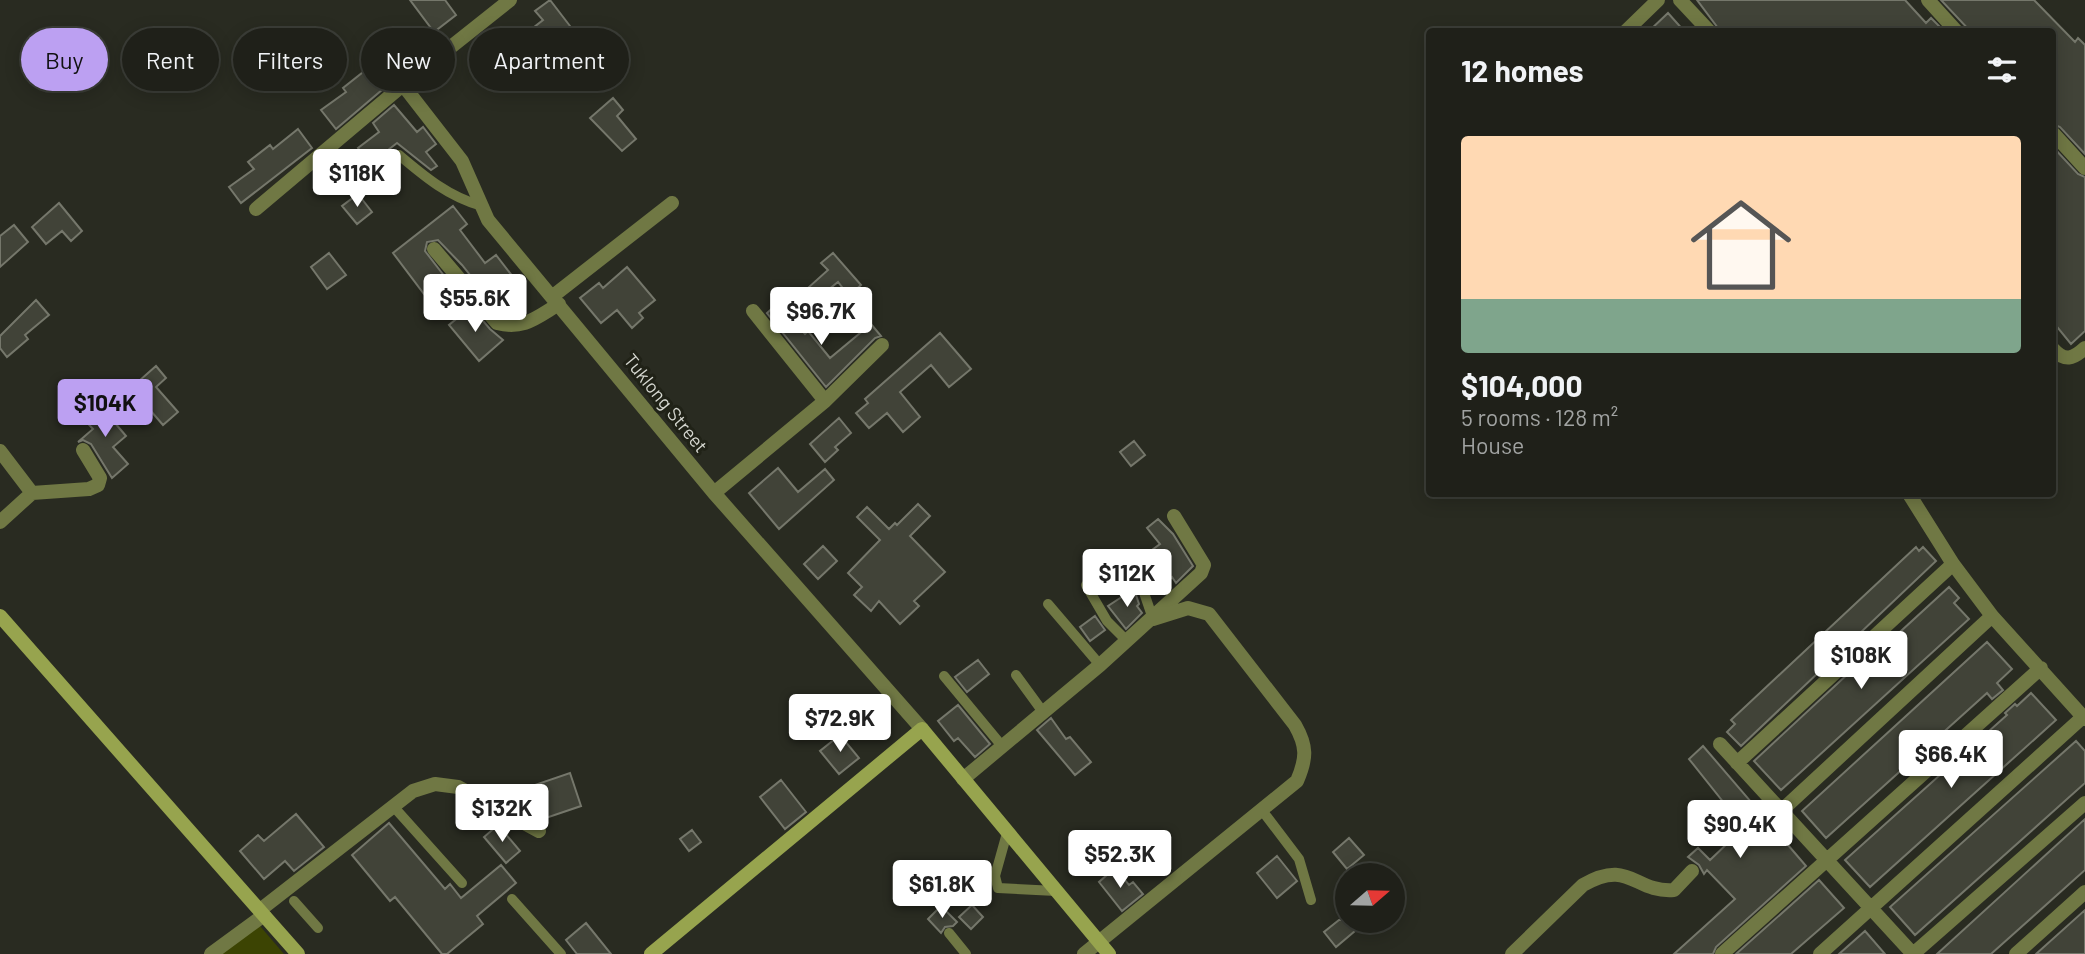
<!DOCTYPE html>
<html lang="en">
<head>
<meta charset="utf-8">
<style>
	:root { --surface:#1f2019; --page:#272822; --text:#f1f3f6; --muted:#a1a3a2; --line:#3c3e38; --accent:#bca0f2 }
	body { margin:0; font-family:Barlow,sans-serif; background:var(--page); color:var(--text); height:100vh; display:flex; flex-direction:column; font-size:26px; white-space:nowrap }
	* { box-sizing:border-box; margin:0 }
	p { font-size:23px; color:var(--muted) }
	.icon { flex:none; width:38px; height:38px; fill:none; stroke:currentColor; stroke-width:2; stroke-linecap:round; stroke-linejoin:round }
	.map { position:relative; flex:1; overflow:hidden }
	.panel { position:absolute; left:1426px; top:28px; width:630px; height:469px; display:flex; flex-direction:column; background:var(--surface); border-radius:7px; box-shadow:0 4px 18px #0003,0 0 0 2px var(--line) }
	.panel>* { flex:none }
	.guide { position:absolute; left:21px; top:28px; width:665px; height:63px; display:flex; gap:14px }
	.needle { width:46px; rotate:70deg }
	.controls { position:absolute; left:1335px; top:863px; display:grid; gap:14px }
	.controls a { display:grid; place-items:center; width:70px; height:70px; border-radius:50%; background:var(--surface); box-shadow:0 4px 18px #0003,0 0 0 2px var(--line); font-size:35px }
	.price { position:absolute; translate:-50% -60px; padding:0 16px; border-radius:7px; background:#fff; color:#222; font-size:23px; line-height:46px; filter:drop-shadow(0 2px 4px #0008) }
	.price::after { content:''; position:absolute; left:50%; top:42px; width:21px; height:16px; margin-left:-10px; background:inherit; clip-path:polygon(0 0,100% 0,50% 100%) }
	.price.on { background:var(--accent); color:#111 }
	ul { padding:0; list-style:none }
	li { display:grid; align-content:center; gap:14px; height:371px; padding:0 35px }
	li span { display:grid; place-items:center; height:217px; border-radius:7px; color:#555 }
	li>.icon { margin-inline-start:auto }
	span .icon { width:126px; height:126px; fill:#fffc; stroke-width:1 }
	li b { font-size:30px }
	h2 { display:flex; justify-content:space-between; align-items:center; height:84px; padding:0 35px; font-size:30px }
	.tag { padding:0 24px; border-radius:32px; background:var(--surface); box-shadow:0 4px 18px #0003,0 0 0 2px var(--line); font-size:24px; line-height:63px }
	.tag.on { background:var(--accent); color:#111 }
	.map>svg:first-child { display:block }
	.green { fill:#3c4403 }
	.building { fill:#414338; stroke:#75776b; stroke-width:2 }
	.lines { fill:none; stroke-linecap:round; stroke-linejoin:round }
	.lane { stroke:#707844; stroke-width:10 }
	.street { stroke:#707844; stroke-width:14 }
	.secondary { stroke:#97a44e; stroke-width:14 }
	.labels { text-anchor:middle; stroke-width:6; stroke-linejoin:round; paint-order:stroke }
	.street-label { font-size:19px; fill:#d6d8d1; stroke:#202217 }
</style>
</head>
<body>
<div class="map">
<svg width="2085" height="954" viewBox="0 0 2085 954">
	<rect width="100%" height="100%" fill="#292b21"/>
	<path class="green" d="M260,926l24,28h-66z"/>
	<path class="building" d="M410,0h35l11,15 -22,17z
		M550,0l20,26 -40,35 -15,-19 28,-22 -8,-9z
		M1697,0h208l21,23 5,-5 11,11 -221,3z
		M1941,0h93l41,42 3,-4 7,7v109l-25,-27 -7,-3v-92h-82z
		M1668,13l17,19h-37z
		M367,69l16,20 -47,40 -15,-19 25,-18 -3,-4z
		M613,98l10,12 -6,6 19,23 -14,12 -32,-33z
		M394,105l23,27 6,-5 13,17 -10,8 11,14 -6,4 -34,-27 -27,21 -12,-16 21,-16 -6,-9z
		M298,129l14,19 -71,55 -12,-16 25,-18 -6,-7 22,-17 3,4z
		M2053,147l25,27 7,3v154l-14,13 -18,-22z
		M358,194l14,18 -15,12 -15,-18z
		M59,203l23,28 -11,10 -9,-10 -16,13 -14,-17z
		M453,206l14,18 -7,6 25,33 11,-8 24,31 -26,19 -32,-40 -24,-25 -11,2 -2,9 20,26 -21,17 -31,-41z
		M14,225l14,17 -28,25v-31z
		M329,253l17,22 -19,14 -16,-22z
		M833,253l28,32 -12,11 -11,-14 -20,16 -9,-11 19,-17 -7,-7z
		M627,267l28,33 -16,13 4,5 -11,10 -15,-18 -16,13 -21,-25 19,-15 4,5z
		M36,300l13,15 -24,20 3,4 -21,18 -7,-9v-12z
		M778,303l27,31 3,-3 22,27 41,-34 10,12 -6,2 -49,49 -59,-74z
		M471,307l19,22 13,11 -24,21 -30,-36z
		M940,333l31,36 -22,18 -18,-22 -31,27 20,25 -17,15 -16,-19 -18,15 -13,-15 12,-10 -3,-4z
		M156,366l10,12 -10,9 22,25 -15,13 -32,-37z
		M98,403l28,33 -13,11 15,17 -16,14 -21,-34 -8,-4 -5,2 15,-13 -11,-12z
		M839,418l12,15 -16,14 3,3 -13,12 -15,-18z
		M1134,441l11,14 -14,11 -11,-14z
		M778,468l20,24 27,-23 9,11 -55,49 -30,-36z
		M918,504l12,12 -20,20 35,36 -31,29 5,5 -19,18 -21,-23 -8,10 -17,-16 8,-8 -14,-14 32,-33 -23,-23 10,-10 22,22 6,-6 2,2z
		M1158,519l15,15 20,32 -17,17 -4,-6 -20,16 -9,-22 15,-13 -6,-8 8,-6 -13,-16z
		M823,546l14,15 -19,18 -14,-15z
		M1916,547l3,4 4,-4 13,14 -195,185 -14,-14 8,-8 -4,-4z
		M1949,587l10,11 -5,5 15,16 -188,171 -27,-29 96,-89 3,3z
		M1134,589l5,15 -2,2 5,7 -16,16 -18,-23z
		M1095,616l10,14 -15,11 -10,-14z
		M1987,642l25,27 -15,14 6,7 -11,9 -5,-6 -161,145 -24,-27z
		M978,660l11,14 -22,18 -12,-15z
		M2031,693l25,27 -186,167 -25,-27 162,-145 -2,-2 10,-9 2,2z
		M958,705l32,39 -15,13 -17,-19 -4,3 -16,-20z
		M1051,718l15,21 4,-2 21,25 -16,13 -38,-45z
		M840,735l19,23 -20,16 -19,-23z
		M2076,741l9,10v32l-170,152 -25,-28z
		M1703,746l103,120 -90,81 -3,7h-39l61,-55 -28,-29 -3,4 -5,-9 -11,-8 10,-9 12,12 21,-20 -5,-5 14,-12 -51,-64z
		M570,773l11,33 -41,14 -7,-3 -10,-28z
		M781,780l25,32 -21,17 -25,-32z
		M296,814l28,33 -30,24 -9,-10 -21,18 -24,-28 18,-16 6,6z
		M2085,819v51l-94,84h-54z
		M389,823l56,66 5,-5 11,14 40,-33 15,18 -39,33 6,8 -36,30h-5l-47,-57 -5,4 -38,-46z
		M498,825l22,26 -14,12 -22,-26z
		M692,830l9,12 -12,9 -9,-12z
		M1349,838l15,17 -17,14 -14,-17z
		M1277,856l20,25 -20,17 -20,-25z
		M1115,868l14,17 4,-3 10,12 -21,17 -23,-29z
		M1819,880l25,28 -53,46h-55z
		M972,905l11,12 -12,12 -12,-12z
		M941,906l16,16 -4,4 -8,1 -4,6 -13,-14z
		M2085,910v44h-49z
		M1339,920h29l-32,27 -12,-15z
		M586,923l25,31h-34l-11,-14z
		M1865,931l20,23h-46z"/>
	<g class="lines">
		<path class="lane" d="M399,155c26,22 50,42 83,51
			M1139,578l14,41
			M1086,585l21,36 20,20
			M1048,604l52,61
			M1016,675l27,37
			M944,676l58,70
			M393,806l69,77
			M1261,809l38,50 12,41
			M1007,833l-12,43 3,12 58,3
			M512,899l49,55
			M294,901l24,27
			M949,933l17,21"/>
		<path class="street" d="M1680,0l30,32
			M1928,0l29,32
			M1625,32l33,-32
			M403,85l59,76 26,59 226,273 208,236
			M2053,133l32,35
			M256,209l147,-124 107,-85
			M434,249l63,74c27,7 40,-6 62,-19
			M553,296l119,-93
			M753,311l72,90
			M2053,349c12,13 20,10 32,-1
			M0,451l32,42 -32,29
			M32,493l57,-4 9,-4 2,-7 -17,-28
			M714,493l111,-92 57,-56
			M1909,494l44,70 39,52 93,103
			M1720,744l193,210
			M1737,763l216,-199
			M963,779l137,-114 101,-92 3,-8 -30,-49
			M1781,811l211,-195
			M260,910l153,-119 22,-7 23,3 81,44
			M211,954l53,-39
			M1084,954l213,-173c10,-23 10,-35 -2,-56l-86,-111 -21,-6 -35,11
			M1512,954l71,-69c47,-27 51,8 91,5l18,-19
			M1722,954l319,-286
			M1820,954l263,-237
			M1913,954l172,-151
			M2016,954l69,-62"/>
		<path class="secondary" d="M0,616l298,338
			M651,954l271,-225 187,225"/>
	</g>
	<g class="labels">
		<g class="street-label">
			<text transform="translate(666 403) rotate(51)" y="7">Tuklong Street</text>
		</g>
	</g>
</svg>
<div class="controls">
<a><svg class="needle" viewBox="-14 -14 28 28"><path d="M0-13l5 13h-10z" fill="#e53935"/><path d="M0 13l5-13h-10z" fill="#a1a3a2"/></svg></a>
</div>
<b class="price" style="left:357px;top:209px">$118K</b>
<b class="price" style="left:475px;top:334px">$55.6K</b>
<b class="price" style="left:821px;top:347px">$96.7K</b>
<b class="price on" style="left:105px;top:439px">$104K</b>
<b class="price" style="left:1127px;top:609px">$112K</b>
<b class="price" style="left:1861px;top:691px">$108K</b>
<b class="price" style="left:840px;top:754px">$72.9K</b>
<b class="price" style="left:1951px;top:790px">$66.4K</b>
<b class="price" style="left:502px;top:844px">$132K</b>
<b class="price" style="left:1740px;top:860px">$90.4K</b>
<b class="price" style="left:1120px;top:890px">$52.3K</b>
<b class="price" style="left:942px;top:920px">$61.8K</b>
<div class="guide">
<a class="tag on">Buy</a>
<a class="tag">Rent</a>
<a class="tag">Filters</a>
<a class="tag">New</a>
<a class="tag">Apartment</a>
</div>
<section class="panel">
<h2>12 homes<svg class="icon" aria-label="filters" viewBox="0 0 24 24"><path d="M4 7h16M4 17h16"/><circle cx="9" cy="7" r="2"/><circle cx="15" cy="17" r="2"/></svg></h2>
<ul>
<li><span style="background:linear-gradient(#ffd9b3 75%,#7fa58c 0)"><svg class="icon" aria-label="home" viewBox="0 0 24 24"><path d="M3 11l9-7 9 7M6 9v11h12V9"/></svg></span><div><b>$104,000</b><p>5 rooms · 128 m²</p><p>House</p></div></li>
</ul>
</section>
</div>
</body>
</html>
